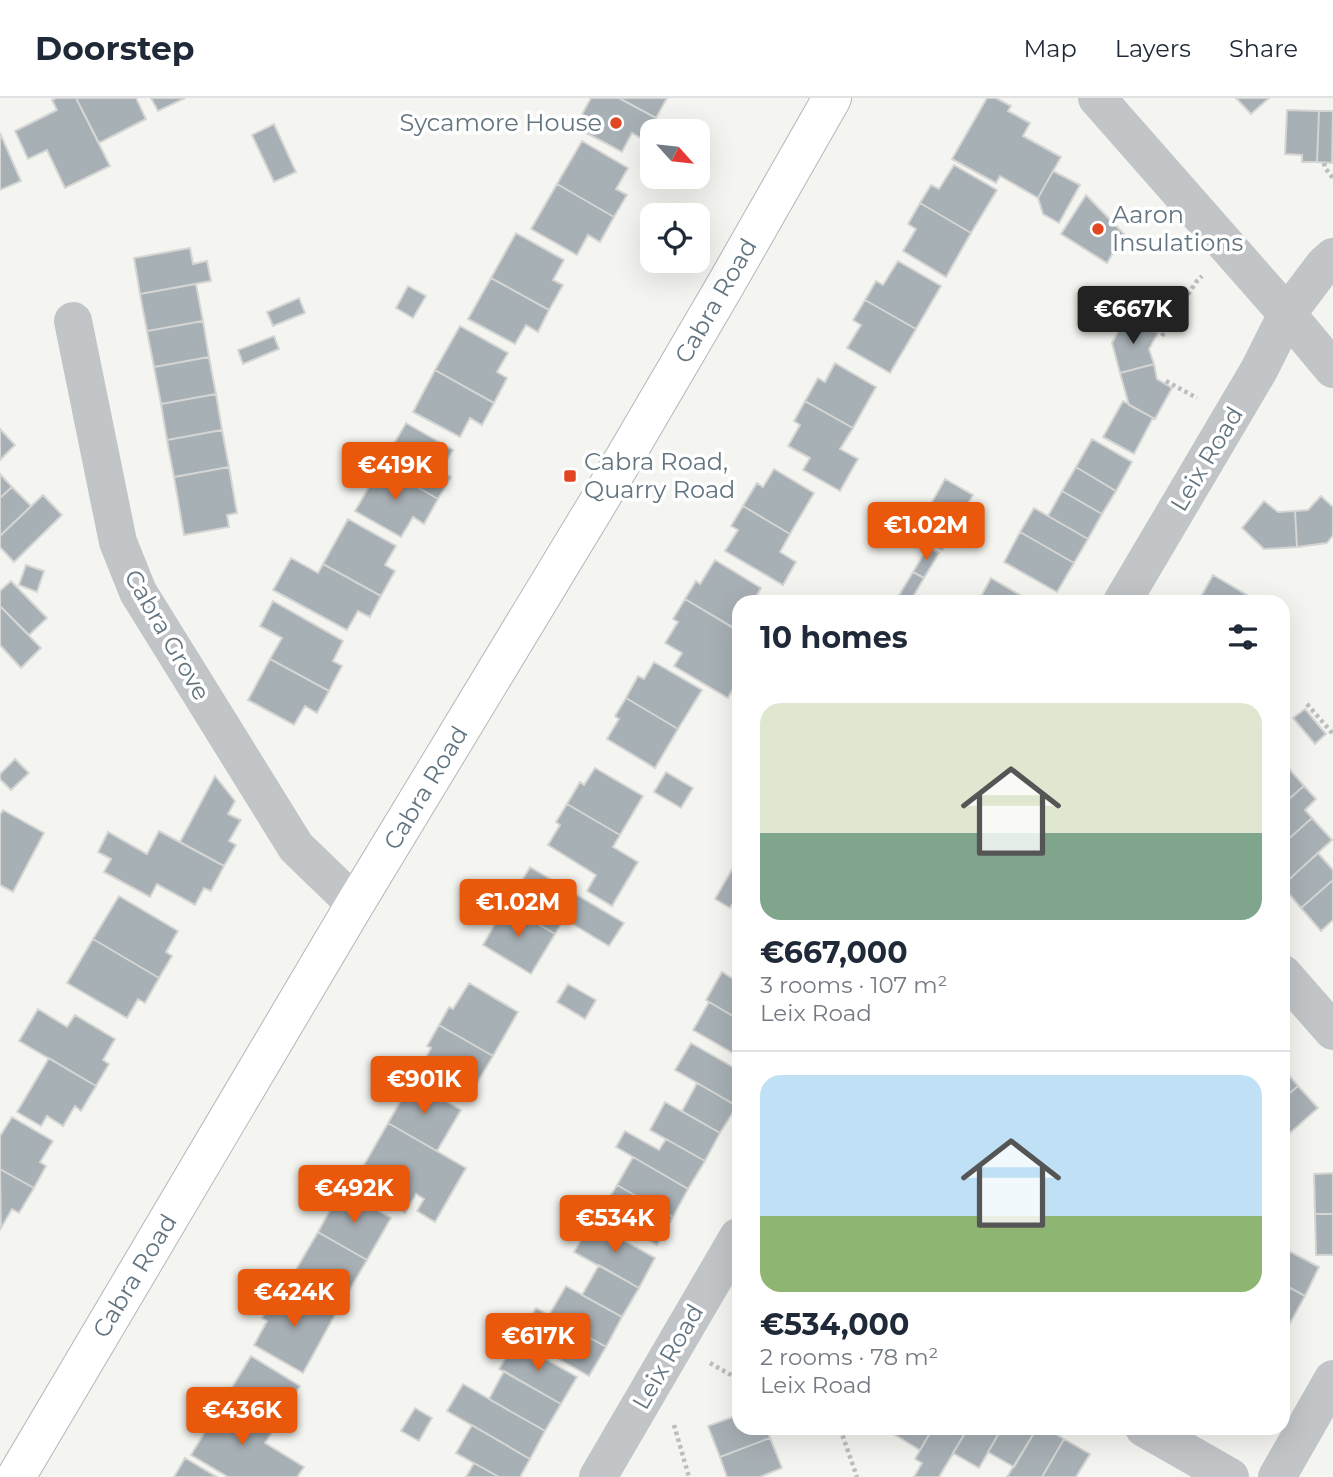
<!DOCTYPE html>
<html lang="en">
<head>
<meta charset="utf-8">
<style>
	:root { --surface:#fff; --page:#f6f6f7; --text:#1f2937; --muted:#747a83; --line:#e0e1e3; --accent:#ea580c }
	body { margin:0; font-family:Montserrat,sans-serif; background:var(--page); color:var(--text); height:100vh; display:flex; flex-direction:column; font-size:26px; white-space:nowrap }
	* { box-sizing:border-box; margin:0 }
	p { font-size:23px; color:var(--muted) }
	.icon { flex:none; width:38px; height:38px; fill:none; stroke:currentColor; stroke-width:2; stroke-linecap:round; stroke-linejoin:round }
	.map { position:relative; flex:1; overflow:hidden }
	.drawer { position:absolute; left:732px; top:497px; width:558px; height:840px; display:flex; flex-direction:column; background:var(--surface); border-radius:21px; box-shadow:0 7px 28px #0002 }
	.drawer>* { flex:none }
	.needle { width:46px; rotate:117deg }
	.buttons { position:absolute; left:640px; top:21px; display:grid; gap:14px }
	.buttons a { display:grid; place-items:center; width:70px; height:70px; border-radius:14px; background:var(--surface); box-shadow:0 7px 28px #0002; font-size:35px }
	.price { position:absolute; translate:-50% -60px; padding:0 16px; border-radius:7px; background:var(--accent); color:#fff; font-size:23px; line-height:46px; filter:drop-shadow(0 2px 4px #0008) }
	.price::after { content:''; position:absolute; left:50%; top:42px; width:21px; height:16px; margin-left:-10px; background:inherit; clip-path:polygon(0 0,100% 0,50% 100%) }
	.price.current { background:#222; color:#fff }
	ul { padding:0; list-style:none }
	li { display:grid; align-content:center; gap:14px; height:371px; padding:0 28px }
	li+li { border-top:2px solid var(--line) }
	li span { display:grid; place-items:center; height:217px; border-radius:21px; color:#555 }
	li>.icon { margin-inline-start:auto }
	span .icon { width:126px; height:126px; fill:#fffc; stroke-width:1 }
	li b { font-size:30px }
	h2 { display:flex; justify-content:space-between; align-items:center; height:84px; padding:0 28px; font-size:30px }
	header { display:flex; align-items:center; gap:42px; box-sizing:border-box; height:98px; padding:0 35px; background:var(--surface); border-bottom:2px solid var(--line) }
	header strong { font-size:33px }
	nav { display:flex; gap:38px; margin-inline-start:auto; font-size:24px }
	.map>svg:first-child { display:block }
	.building { fill:#a7b0b5; stroke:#d5d5d3; stroke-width:2 }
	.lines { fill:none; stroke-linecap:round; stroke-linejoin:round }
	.major-casing { stroke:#b2b7ba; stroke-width:40 }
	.path { stroke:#bbbdbf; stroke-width:4.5; stroke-dasharray:3.5 3.5; stroke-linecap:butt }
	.minor { stroke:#c1c5c8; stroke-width:38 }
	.major { stroke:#fff; stroke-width:38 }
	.poi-dot { fill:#e14723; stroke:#fff; stroke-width:2.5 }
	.labels { text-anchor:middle; stroke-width:7; stroke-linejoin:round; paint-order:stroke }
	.poi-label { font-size:24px; fill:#637581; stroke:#fff; text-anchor:start }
	.street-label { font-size:24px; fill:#637581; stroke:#fff }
</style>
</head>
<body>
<header>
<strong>Doorstep</strong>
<nav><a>Map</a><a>Layers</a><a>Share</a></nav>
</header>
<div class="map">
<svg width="1333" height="1379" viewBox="0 0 1333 1379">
	<rect width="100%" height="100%" fill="#f4f4f0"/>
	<path class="building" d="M56,0h20l34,68 -45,22 -18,-38 -19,9 -13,-28 42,-21 -5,-10z
		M76,0h60l10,21 -47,24z
		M151,0h34l-27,13z
		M591,0h28l37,20 -12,22 -12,-7 -10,19 -47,-25z
		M619,0h48l-11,20z
		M987,0h9l15,8 -3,5 22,12 -7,13 38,21 -23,41 -38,-22 -4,7 -44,-24z
		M1236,0h33l-18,16z
		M1287,12l32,1 -2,51h-15v-7l-17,-1z
		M1319,13h14l-1,52 -15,-1z
		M274,26l22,48 -22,10 -22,-47z
		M0,35l21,48 -21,9z
		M582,43l46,27 -12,21 11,6 -13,22 -57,-33z
		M954,67l43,25 -26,43 -51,-30 11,-18 8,4z
		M1053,73l27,14 -21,38 -16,-9 -5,-16z
		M557,86l57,33 -14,25 -12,-7 -11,20 -46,-26z
		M1086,97l38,39 -17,29 -46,-29z
		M920,105l51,30 -25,44 -43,-26 13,-22 -8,-5z
		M516,135l48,27 -11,20 10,5 -14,25 -58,-32z
		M190,150l3,16 14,-3 4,20 -71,13 -6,-36z
		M898,163l43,25 -25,43 -51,-29 11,-19 7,4z
		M491,180l58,32 -11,22 -12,-7 -11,19 -47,-25z
		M196,186l7,37 -56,10 -7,-37z
		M408,188l18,10 -13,22 -17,-10z
		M299,200l6,15 -32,13 -6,-14z
		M865,202l51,29 -26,44 -43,-25 14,-23 -8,-5z
		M1127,218l31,17 -9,16 5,15 -34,9 -8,-30z
		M203,223l6,36 -55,10 -7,-36z
		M460,228l48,27 -11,19 10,6 -13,25 -59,-33z
		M274,238l5,13 -36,15 -5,-14z
		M209,259l7,37 -55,10 -7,-37z
		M835,265l41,24 -23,41 -48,-27 13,-23 7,4z
		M1154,266l3,15 15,9 -17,31 -26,-14 -9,-32z
		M435,272l59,33 -12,22 -12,-7 -10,19 -47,-25z
		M216,296l6,36 -55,10 -6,-36z
		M805,303l48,27 -13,21 18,10 -18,32 -37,-21 7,-12 -22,-12 12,-21 -6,-4z
		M1123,303l30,17 -19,36 -31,-17z
		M406,325l47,27 -13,21 11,6 -13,22 -57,-33z
		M0,331l15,16 -15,15z
		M222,332l7,37 -55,10 -7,-37z
		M1092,341l40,23 -16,29 -40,-24z
		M381,368l57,33 -14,25 -11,-7 -12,20 -46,-26z
		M229,369l8,46 -10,2 2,12 -45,8 -10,-58z
		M1076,369l40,24 -14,23 -40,-23z
		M774,371l40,24 -24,41 -47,-28 14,-23 6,4z
		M0,376l12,13 -12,11z
		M945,381l28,16 -31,55 -28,-16z
		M12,389l19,19 -31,30v-38z
		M1062,393l40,23 -14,25 -40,-23z
		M43,397l19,20 -48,47 -14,-15v-11z
		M1321,398l12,11v28l-6,8 -30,4 -2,-36 13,-1z
		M1264,403l14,11 17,-1 2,36 -33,2 -22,-21z
		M743,408l47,28 -10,18 16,10 -13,23 -58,-34 13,-21 -7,-4z
		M1034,410l54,31 -14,24 -54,-31z
		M348,421l48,27 -11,19 10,6 -14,25 -58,-32z
		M1020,434l54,31 -17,29 -53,-30z
		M928,449l11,6 -15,25 -11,-6z
		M291,460l27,15 5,-9 58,32 -11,21 -12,-6 -11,19 -74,-40z
		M715,462l46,28 -8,14h-15v24l-2,3 -51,-30 11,-18 4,3z
		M26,467l18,6 -7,21 -18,-7z
		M913,474l11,6 -14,24h-3l-9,-5z
		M1213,477l39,23 -2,4h-52z
		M991,480l41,24h-54z
		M11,483l36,37 -18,17 -29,-29v-15z
		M685,501l53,32v49l-10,18 -54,-32 8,-13 -17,-10 13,-21 -5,-3z
		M273,503l70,40 -10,20 9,5 -13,25 -59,-32 12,-21 -22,-12z
		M0,508l41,42 -20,20 -21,-23z
		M270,561l59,32 -12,22 -12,-7 -11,19 -46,-25z
		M654,564l48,28 -24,39 -52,-31 12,-22 6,3z
		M626,600l52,31 -23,39 -48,-29 12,-20 -4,-3z
		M1305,611l21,25 -11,10 -22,-26z
		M15,661l14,14 -18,17 -11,-11v-5z
		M1284,665l20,23 -21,18v-40z
		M595,670l48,28 -23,39 -53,-31 13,-22 4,3z
		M666,674l27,16 -12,20 -27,-16z
		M215,678l20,25 -7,13 13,6 -12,21 7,4 -12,21 -44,-24z
		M1304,688l12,13 -11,11 7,8 -29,26v-40z
		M567,706l53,31 -7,12 25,15 -26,44 -25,-15 9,-16 -48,-30 12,-20 -4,-3z
		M3,712l41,23 -31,59 -13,-7v-70z
		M1312,720l20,22 -49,45v-41z
		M159,733l65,35 -13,25 -7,-3 -9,17 -38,-21 -7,13 -46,-25 7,-13 -13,-7 10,-20 39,22z
		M1318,755l15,17v10l-32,28 -18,-21v-2z
		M738,761v36l-8,13 -15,-9z
		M530,769l94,56 -15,23 -45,-27 -9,15 -53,-31 13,-22 5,3z
		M1333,782v40l-12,11 -20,-23z
		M119,798l59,35 -12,21 6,4 -13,22 -66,-39z
		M502,805l53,31 -24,40 -48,-29 12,-21 -4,-2z
		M93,841l66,39 -14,25 -7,-4 -11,19 -60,-35z
		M722,874l16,10v37l-32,-19z
		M469,885l49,29 -25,44 -54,-31 10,-18 4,2z
		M568,886l28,16 -11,19 -28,-17z
		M709,904l29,17v37l-45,-26z
		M38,911l29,18 8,-12 40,24 -12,21 6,4 -13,22 -77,-45z
		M439,927l54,31 -27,45 -48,-29 13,-24 -4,-2z
		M691,945l47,27v33l-1,3 -62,-36z
		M49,960l47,28 -15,25 -6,-5 -12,20 -16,-10 -6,10 -24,-14z
		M1283,970l15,18 -15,13z
		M412,983l49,29 -24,41 -49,-28z
		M697,985l40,23 -17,27 -38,-22z
		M1298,988l20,22 -35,31v-40z
		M665,1004l55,31 -15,28 -55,-31z
		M12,1019l41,24 -13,21 6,4 -12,22 -34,-19v-33z
		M388,1025l78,45 -31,54 -18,-11 7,-12 -8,-5 -11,19 -32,-18 11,-19 -20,-11z
		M625,1033l34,19 7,-11 39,22 -17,28 -72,-42z
		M633,1059l55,32 -15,28 -56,-32z
		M0,1071l34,19 -15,25 -7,-4 -11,19z
		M1333,1075v41h-18l-1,-40z
		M617,1087l56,32 -16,28 -56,-33z
		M341,1092l50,28 -24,42 -49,-28z
		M1315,1116h18v41h-17z
		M591,1124l64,36 -16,30 -65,-36z
		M318,1134l49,28 -24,41 -49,-28z
		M1283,1150l36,19 -14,29 -22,-12z
		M599,1167l40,23 -17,29 -40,-22z
		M1283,1186l22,12 -16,29 -6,-4z
		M287,1188l49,27 -33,60 -49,-28 13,-24 -5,-3 9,-15 5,3z
		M566,1188l56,31 -16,30 -57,-32z
		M536,1210l70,39 -17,29 -39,-22 2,-5 -30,-17z
		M515,1244l62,35 -16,27 -62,-35z
		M251,1258l49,30 -26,43 -49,-30z
		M504,1273l57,33 -16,27 -56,-32z
		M463,1286l82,47 -15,28 -83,-48z
		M225,1301l49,30 -9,14 39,24 -7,10h-69l-37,-22z
		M415,1310l17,10 -13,23 -18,-10z
		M738,1317v13h29l3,10 -50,19 -12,-31z
		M472,1327l58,34 -10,18h-21l-43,-24z
		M899,1330h34l-13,22 -25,-15z
		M933,1330h35l-29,49h-25l8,-14 -7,-4z
		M968,1330h34l-23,40 -26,-15z
		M1002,1330h35l-23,39 -26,-15z
		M1037,1330h9l18,11 -22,38h-35z
		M770,1340l12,30 -22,9h-33l-7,-20z
		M1064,1341l26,15 -14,23h-34z
		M185,1360l32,19h-43z
		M474,1365l25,14h-33z"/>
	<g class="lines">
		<defs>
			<path id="major" d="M16,1379l339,-573 247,-408 124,-212 106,-186"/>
		</defs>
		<use href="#major" class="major-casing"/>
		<path class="path" d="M1324,65l1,5 8,10
			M1162,238l34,-54 6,-6
			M1166,283l31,17
			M1307,606l26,30
			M710,1265l28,16
			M674,1327l15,52
			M831,1330l11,6 15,43"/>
		<path class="minor" d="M1097,0l190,216 46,55
			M73,223l45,221 20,50 158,255 59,57
			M1122,504l137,-232 28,-56 37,-49 9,-8
			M1283,876l50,57
			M1144,1330l86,49
			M598,1379l140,-240
			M1277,1379l56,-98"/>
		<use href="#major" class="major"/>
	</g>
	<g class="poi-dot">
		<circle cx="616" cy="25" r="7"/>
		<circle cx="1098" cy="131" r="7"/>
		<rect x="563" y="371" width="14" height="14" rx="3.5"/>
	</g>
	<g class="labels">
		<g class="poi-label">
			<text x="602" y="33" text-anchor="end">Sycamore House</text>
			<text x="1112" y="125">Aaron<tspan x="1112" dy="28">Insulations</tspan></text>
			<text x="584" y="372">Cabra Road,<tspan x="584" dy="28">Quarry Road</tspan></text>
		</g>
		<g class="street-label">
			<text transform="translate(716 203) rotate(-60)" y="8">Cabra Road</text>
			<text transform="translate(1207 361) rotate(-59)" y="8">Leix Road</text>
			<text transform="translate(167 537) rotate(60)" y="8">Cabra Grove</text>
			<text transform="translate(426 690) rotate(-59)" y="8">Cabra Road</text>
			<text transform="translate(135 1178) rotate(-59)" y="8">Cabra Road</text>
			<text transform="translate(668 1259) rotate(-60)" y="8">Leix Road</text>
		</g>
	</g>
</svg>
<div class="buttons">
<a><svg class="needle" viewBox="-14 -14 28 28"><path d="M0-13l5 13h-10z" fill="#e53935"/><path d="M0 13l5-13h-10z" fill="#747a83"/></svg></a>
<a><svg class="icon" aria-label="locate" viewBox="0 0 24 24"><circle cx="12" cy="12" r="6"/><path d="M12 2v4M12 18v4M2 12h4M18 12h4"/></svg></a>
</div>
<b class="price current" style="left:1133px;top:248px">€667K</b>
<b class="price" style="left:395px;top:404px">€419K</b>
<b class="price" style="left:926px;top:464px">€1.02M</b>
<b class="price" style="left:518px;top:841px">€1.02M</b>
<b class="price" style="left:424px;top:1018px">€901K</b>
<b class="price" style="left:354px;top:1127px">€492K</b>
<b class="price" style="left:615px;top:1157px">€534K</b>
<b class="price" style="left:294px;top:1231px">€424K</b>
<b class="price" style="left:538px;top:1275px">€617K</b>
<b class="price" style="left:242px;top:1349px">€436K</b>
<section class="drawer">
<h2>10 homes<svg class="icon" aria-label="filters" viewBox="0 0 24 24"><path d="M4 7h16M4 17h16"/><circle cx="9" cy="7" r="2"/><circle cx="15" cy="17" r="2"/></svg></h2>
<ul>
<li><span style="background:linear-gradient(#dfe7d0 60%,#7fa58c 0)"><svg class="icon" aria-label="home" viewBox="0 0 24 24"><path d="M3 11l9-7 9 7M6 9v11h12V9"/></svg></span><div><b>€667,000</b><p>3 rooms · 107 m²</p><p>Leix Road</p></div></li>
<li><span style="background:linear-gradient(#bfe0f5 65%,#8fb573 0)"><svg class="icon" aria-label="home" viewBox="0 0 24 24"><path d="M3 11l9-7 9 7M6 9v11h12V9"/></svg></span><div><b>€534,000</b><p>2 rooms · 78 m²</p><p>Leix Road</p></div></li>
</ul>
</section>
</div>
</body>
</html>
